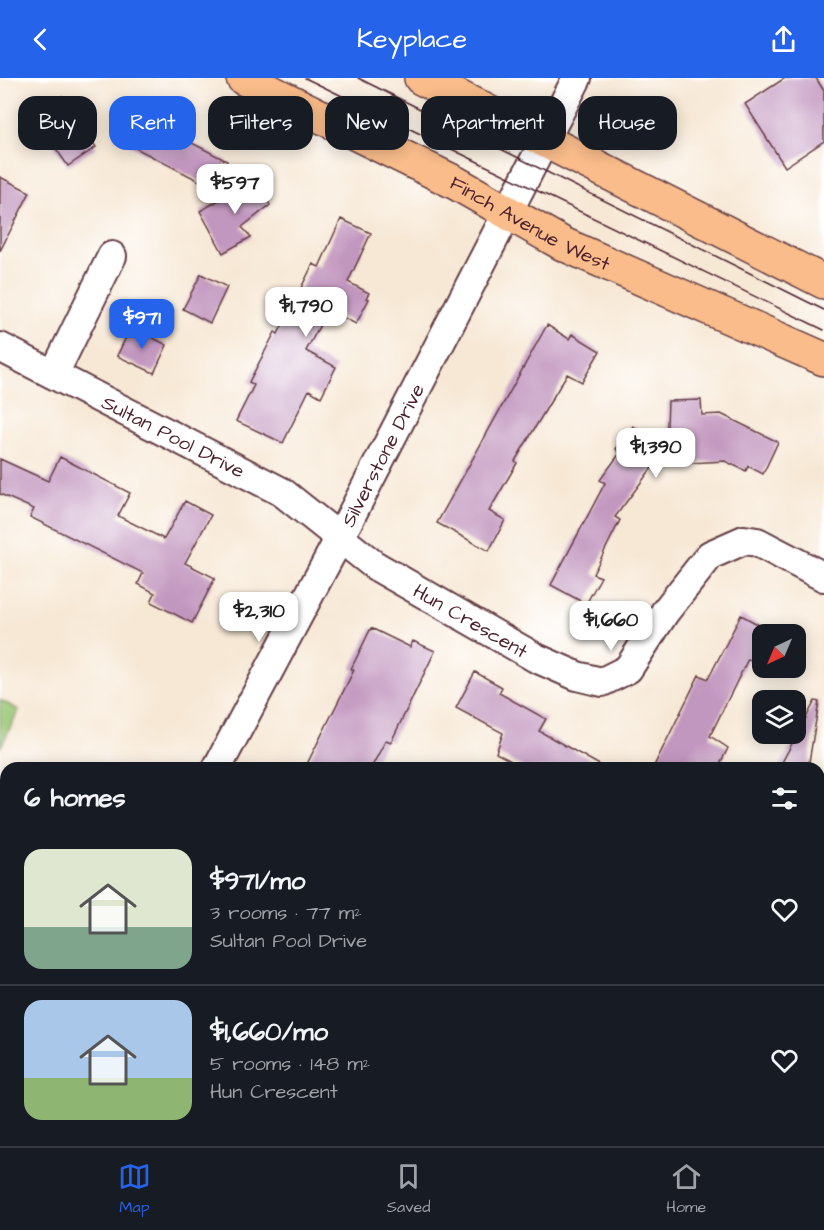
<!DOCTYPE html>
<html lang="en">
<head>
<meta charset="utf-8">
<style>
	:root { --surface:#171b24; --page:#20242c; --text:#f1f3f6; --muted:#9ea1a6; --line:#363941; --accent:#2563eb }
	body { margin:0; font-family:"Architects Daughter",sans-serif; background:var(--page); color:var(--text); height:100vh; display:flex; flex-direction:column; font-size:22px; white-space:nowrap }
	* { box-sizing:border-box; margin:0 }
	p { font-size:20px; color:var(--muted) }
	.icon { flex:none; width:33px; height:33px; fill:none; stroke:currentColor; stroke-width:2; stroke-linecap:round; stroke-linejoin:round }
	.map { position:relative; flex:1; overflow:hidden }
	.drawer { position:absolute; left:0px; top:684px; width:825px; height:384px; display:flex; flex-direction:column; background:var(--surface); border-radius:18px 18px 0 0; box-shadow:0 3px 15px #0003 }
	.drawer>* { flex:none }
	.banner { position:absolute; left:18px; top:18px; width:789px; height:54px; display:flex; gap:12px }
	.needle { width:39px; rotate:224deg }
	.fabs { position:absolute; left:752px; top:546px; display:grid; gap:12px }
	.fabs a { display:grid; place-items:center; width:54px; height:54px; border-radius:12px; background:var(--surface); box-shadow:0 3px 15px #0003; font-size:30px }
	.price { position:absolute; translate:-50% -51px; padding:0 14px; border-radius:12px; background:#fff; color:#222; font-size:20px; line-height:39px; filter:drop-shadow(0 2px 3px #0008) }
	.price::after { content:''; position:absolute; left:50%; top:36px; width:18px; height:14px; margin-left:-9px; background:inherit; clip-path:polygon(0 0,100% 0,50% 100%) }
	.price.selected { background:var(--accent); color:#fff }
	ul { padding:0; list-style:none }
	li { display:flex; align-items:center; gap:18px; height:150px; padding:0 24px }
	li+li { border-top:2px solid var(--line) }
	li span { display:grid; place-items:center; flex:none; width:168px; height:120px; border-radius:18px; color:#555 }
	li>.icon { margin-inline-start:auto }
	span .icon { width:72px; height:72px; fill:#fffc; stroke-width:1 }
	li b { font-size:26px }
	h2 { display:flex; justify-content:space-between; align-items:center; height:72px; padding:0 24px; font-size:26px }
	.tag { padding:0 21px; border-radius:18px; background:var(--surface); box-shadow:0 3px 15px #0003; font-size:21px; line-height:54px }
	.tag.selected { background:var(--accent); color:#fff }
	header { display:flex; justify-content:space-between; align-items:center; height:78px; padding:0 24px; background:var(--accent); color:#fff; font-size:27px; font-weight:600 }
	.tab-bar { display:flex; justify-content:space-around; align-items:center; height:84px; border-top:2px solid var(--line); background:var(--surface); font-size:16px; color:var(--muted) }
	.tab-bar a { display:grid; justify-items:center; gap:3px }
	.tab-bar .selected { color:var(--accent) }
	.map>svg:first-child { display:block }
	.green { fill:#9ac877; stroke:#727451; stroke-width:1.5 }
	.building { fill:#c297bf }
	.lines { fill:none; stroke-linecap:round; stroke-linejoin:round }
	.minor-casing { stroke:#643d44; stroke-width:32 }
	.major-casing { stroke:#643d44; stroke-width:36 }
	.minor { stroke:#fff; stroke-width:28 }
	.major { stroke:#f9bc8a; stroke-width:33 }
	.tram { stroke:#4a1f2b; stroke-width:1.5 }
	.labels { text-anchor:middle; stroke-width:6; stroke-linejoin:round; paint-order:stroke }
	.street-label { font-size:20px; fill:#4a1f2b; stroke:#fff }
</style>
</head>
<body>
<header><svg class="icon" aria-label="back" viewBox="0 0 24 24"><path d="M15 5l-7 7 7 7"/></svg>Keyplace<svg class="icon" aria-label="share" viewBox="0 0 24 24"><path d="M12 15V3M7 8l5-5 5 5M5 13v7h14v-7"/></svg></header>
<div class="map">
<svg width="824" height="1068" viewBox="0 0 824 1068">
	<rect width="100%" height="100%" fill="#fff"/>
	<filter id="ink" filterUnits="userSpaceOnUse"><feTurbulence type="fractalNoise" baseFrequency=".0167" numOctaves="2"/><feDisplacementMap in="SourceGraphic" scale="12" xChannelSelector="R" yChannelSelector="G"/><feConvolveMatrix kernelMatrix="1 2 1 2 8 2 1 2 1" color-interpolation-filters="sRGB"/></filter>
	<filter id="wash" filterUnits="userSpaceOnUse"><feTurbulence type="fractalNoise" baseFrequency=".008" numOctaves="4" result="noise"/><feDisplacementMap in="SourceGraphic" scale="24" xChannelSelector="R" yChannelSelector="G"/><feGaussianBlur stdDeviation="1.35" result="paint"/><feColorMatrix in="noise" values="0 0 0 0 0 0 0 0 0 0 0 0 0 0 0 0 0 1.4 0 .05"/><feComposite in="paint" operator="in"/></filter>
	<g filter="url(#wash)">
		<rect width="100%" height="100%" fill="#f7e8d5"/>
		<path class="green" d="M0,622l19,10 -19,38z"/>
		<g id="blocks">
			<path class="building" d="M785,0h31l8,13v50l-39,26 -40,-63z
				M62,18l34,51 -28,19 -35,-50z
				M128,32l99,51 -14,27 -99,-51z
				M0,99l30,15 -30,59z
				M256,101l14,26 -28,22 9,10 -28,16 -23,-42z
				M341,141l30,14 -23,49 21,11 -3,5 3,1 -13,25 -28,-14 -22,41 30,16 -15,30 -12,-7 -26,53 -47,-22 18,-36 -5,-3 26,-50 3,2 35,-70 6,3z
				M201,196l26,13 -17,36 -27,-14z
				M547,247l22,14 3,-5 28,17 -18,31 -15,-8 -52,87 2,2 -28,48 16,9 -16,31 -52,-28z
				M131,249l36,18 -13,28 -37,-17z
				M701,322l1,15 19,-1 57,28 -15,32 -15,-8 -2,5 -21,-10 -71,4 -39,52 5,3 -27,54 8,3 -15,27 -35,-19 54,-102 -5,-3 20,-27 -4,-4 17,-23 33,25 2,-50z
				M60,379l70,36 -12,23 46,23 21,-38 26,14 -26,48 30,15 -23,45 -41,-21 4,-9 -17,-9 5,-11 -113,-56 4,-8 -34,-15v-35l48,22z
				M741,537l31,17 -1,2h-9v17l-6,12 -8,-4 -38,77 18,12 -10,20h-65l46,-93 9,4z
				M371,550l39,19 3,-6 22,10 -44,91 -5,-2 -15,28h-66l49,-98 -3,-1z
				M475,594l27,15 -3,6 47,26 -7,12 66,37h-81l-28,-15 7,-20 -47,-25z
				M815,623l4,1 -11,66h-29z"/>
		</g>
	</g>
	<g filter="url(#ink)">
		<use href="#blocks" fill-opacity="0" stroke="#643d44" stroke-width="1.5"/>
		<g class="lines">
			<defs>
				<g id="minor">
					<path id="s1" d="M0,269l282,145 92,73 162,93 41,18 25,6 26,-13 37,-57 45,-57 34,-15 13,2 67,35"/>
					<path d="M54,296l58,-118"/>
					<path id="s2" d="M217,690l122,-229 238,-461"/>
					<path d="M765,1062l12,6"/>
					<path d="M22,1068l3,-6"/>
				</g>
				<g id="major">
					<path id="s3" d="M243,0l213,105 107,61 261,115"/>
					<path d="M421,0l403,204"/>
				</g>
			</defs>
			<use href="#minor" class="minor-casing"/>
			<use href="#major" class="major-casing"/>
			<use href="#minor" class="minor"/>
			<use href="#major" class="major"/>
			<path class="tram" d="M305,0l519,252
				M358,0l466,232"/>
		</g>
	</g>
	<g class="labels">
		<g class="street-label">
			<text dy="7" stroke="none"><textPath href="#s3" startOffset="322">Finch Avenue West</textPath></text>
			<text dy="7" stroke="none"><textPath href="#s1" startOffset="195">Sultan Pool Drive</textPath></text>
			<text dy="7" stroke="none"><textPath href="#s2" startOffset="354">Silverstone Drive</textPath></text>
			<text dy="7" stroke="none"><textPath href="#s1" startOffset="546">Hun Crescent</textPath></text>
		</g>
	</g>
</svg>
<div class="fabs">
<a><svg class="needle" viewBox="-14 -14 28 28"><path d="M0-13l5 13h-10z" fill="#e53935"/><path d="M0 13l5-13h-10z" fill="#9ea1a6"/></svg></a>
<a><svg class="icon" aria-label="layers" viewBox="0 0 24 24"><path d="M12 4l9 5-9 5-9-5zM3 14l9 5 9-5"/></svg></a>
</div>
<b class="price" style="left:235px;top:137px">$597</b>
<b class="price" style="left:306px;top:260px">$1,790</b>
<b class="price selected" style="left:142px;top:272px">$971</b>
<b class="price" style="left:656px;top:401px">$1,390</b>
<b class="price" style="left:259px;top:565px">$2,310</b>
<b class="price" style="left:611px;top:574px">$1,660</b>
<div class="banner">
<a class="tag">Buy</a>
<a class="tag selected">Rent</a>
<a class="tag">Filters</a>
<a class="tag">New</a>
<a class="tag">Apartment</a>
<a class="tag">House</a>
</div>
<section class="drawer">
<h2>6 homes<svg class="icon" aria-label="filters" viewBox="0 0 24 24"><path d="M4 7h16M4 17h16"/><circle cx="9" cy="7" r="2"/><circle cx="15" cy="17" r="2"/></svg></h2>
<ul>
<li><span style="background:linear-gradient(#dfe7d0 65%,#7fa58c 0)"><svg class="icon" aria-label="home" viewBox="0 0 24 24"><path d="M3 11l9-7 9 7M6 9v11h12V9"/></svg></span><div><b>$971/mo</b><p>3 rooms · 77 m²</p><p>Sultan Pool Drive</p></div><svg class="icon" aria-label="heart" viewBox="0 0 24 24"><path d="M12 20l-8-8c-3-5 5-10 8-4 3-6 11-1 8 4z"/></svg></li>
<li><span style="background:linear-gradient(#a9c7e8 65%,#8fb573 0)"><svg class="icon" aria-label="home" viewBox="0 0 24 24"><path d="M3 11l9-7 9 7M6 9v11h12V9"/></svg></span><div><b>$1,660/mo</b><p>5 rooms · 148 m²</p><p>Hun Crescent</p></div><svg class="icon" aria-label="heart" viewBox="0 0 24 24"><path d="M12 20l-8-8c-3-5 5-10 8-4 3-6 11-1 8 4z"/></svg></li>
</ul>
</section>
</div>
<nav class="tab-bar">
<a class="selected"><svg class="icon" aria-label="map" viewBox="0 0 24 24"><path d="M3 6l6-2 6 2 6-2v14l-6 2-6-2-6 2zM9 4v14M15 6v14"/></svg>Map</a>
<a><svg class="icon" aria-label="saved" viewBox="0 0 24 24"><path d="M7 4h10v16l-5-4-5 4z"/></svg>Saved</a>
<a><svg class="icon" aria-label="home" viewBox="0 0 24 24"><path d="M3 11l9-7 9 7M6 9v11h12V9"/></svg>Home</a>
</nav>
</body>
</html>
